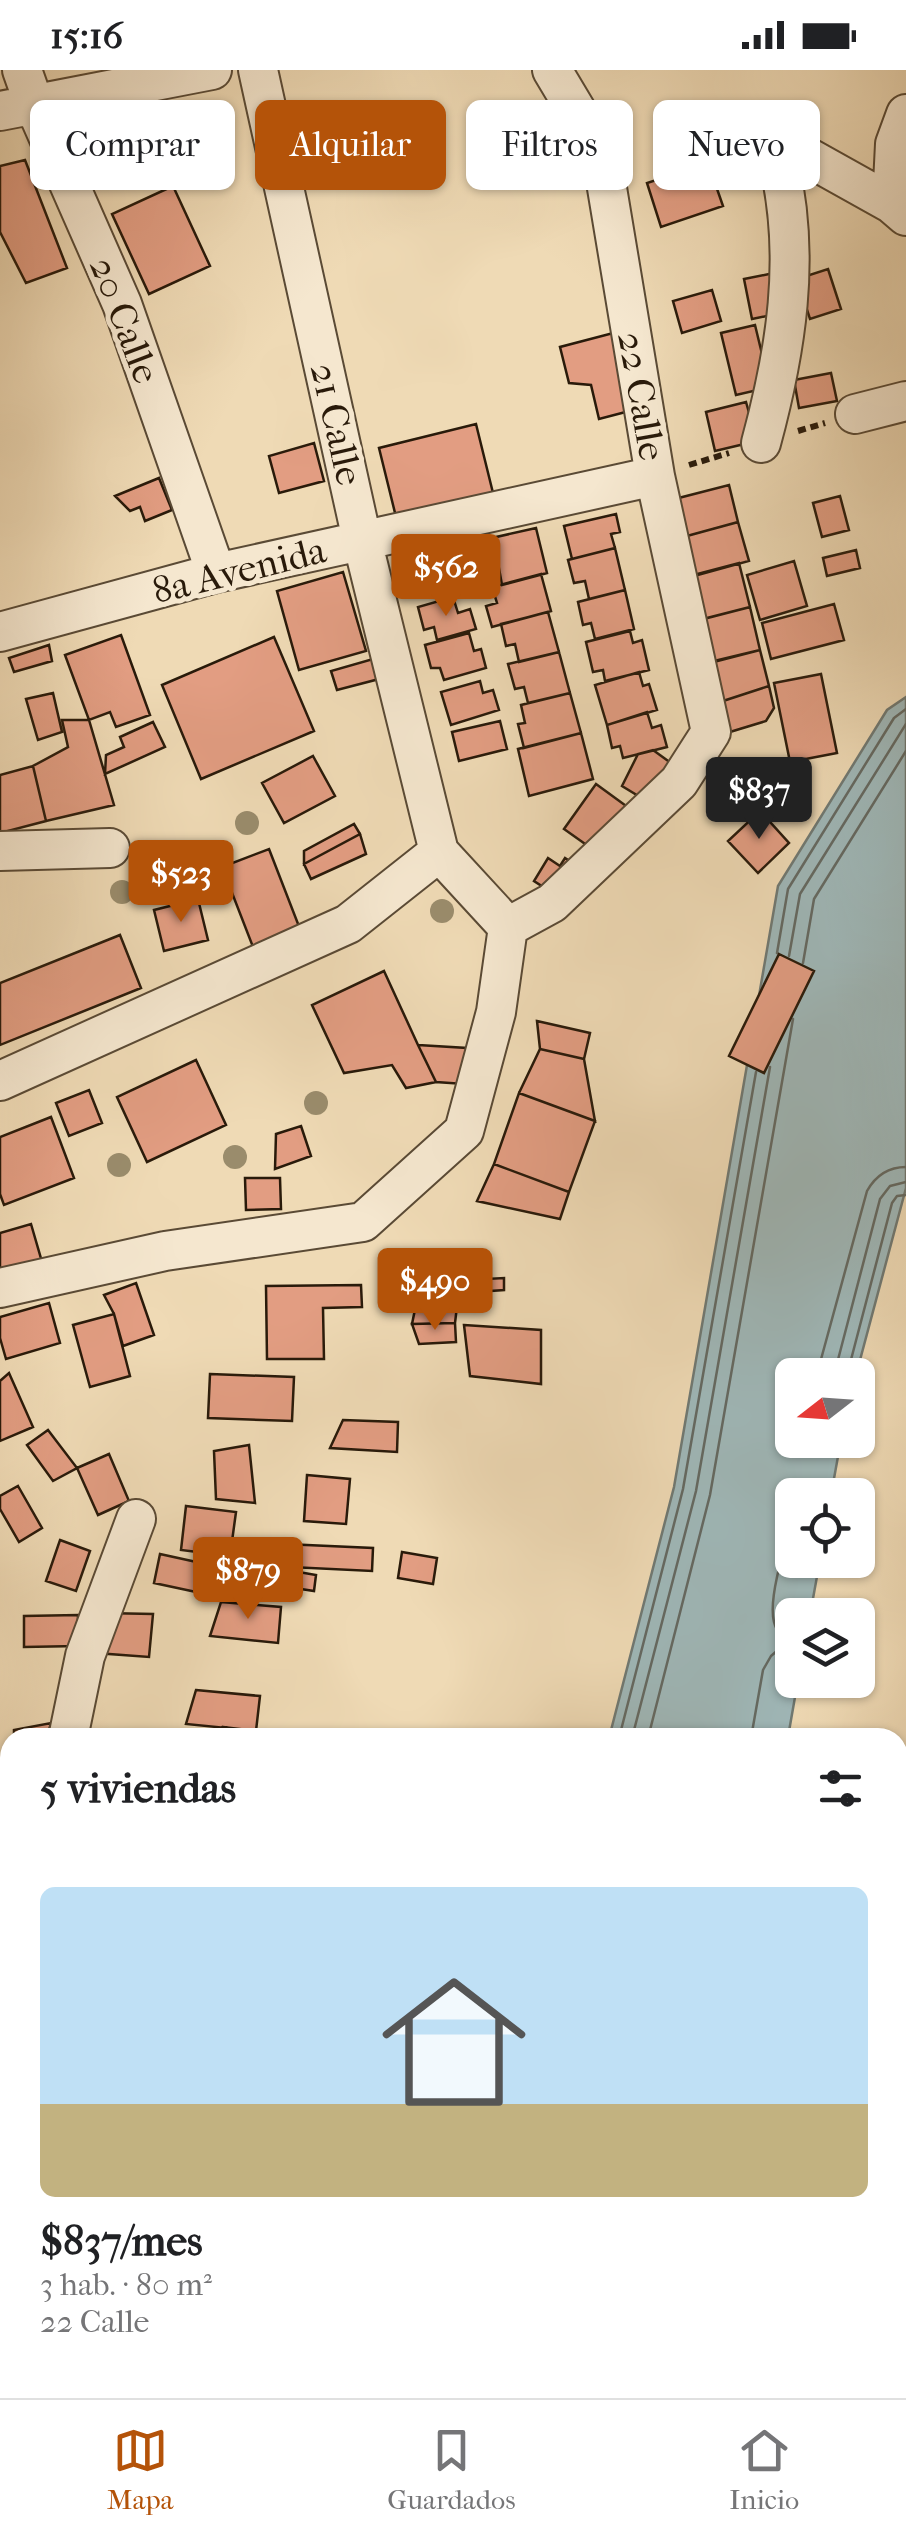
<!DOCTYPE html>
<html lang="es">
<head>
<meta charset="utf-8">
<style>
	:root { --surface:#fff; --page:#f2f2f2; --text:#202124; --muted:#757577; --line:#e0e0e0; --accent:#b45309 }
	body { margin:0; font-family:"IM FELL French Canon",serif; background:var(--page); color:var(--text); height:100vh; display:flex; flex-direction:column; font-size:38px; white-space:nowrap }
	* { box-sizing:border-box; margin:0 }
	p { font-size:32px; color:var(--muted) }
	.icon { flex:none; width:55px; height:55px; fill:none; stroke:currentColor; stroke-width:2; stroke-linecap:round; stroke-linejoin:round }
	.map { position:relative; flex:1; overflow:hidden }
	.details { position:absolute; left:0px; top:1658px; width:908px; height:672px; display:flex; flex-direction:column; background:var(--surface); border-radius:30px 30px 0 0; box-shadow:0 2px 8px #0004 }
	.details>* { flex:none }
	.guide { position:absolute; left:30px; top:30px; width:848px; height:90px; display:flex; gap:20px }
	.needle { width:65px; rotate:253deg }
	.tools { position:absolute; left:775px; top:1288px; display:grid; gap:20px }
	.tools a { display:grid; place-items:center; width:100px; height:100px; border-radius:15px; background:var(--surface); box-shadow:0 2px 8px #0004; font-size:50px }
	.price { position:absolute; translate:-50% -85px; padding:0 22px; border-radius:10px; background:var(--accent); color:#fff; font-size:32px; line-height:65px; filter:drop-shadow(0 2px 5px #0008) }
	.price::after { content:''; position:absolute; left:50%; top:60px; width:30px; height:22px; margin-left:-15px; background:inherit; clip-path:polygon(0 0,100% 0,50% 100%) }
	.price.on { background:#222; color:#fff }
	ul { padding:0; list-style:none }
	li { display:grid; align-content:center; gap:20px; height:530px; padding:0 40px }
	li+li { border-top:2px solid var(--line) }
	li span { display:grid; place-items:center; height:310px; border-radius:15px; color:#555 }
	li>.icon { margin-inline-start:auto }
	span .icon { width:180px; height:180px; fill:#fffc; stroke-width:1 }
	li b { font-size:42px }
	h2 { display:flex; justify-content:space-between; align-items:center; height:120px; padding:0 40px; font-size:42px }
	.tag { padding:0 35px; border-radius:15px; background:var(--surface); box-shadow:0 2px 8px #0004; font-size:35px; line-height:90px }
	.tag.on { background:var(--accent); color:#fff }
	.status { display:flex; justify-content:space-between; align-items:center; height:70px; padding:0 50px; background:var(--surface); direction:ltr }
	.status svg { height:28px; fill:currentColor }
	.menu { display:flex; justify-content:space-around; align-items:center; height:140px; border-top:2px solid var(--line); background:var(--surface); font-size:28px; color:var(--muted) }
	.menu a { display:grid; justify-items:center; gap:5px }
	.menu .on { color:var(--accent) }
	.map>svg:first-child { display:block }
	.water { fill:#9fb8b9; stroke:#707973; stroke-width:2.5 }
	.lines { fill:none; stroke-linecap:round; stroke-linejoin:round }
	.shore { stroke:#646962; stroke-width:2.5 }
	.building { fill:#e29d82; stroke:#291a0a; stroke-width:2.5 }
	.minor-casing { stroke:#5a4a35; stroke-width:42 }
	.path { stroke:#291a0a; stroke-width:6; stroke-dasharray:8 5; stroke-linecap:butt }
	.minor { stroke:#f5e7cf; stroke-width:38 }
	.tree { fill:#9a8c6c }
	.labels { text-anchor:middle; stroke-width:10; stroke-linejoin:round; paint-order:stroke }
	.street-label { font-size:38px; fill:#291a0a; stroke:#f5e7cf }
</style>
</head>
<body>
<div class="status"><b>15:16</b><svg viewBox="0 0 49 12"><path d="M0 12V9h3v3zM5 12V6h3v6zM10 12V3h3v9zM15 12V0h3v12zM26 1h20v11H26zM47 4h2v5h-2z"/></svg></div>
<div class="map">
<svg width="906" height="2328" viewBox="0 0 906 2328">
	<rect width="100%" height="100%" fill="#efdab5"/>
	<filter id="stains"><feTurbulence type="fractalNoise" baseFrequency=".002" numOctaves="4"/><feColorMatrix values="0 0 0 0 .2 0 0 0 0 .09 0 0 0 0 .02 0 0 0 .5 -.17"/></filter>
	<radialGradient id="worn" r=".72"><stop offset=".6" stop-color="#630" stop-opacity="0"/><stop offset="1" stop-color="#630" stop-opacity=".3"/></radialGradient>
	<path class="water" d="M906,627v491l-50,187h-64v65h49l-10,55h-39v65h28l-10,55h-18v65h6l-10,57 -179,1 65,-251 104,-601 109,-176z
		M568,2320h234l18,8h-248z"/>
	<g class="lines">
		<path class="shore" d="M777,883l11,-64 106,-171 12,-9
			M789,886l11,-62 106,-170
			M803,893l11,-64 92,-148
			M819,1305l1,-12 47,-172c9,-16 21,-24 39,-24
			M834,1305l46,-176 10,-13 16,-4
			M847,1305l45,-172 5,-7 9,-1
			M619,1668l64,-249 73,-417
			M632,1668l64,-247 74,-424
			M648,1668l62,-243 83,-476
			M751,1668l12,-68 8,-14 14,-12c-4,-7 -9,-14 -11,-22 -5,-20 7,-71 18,-87"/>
	</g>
	<path class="building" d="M25,90l42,108 -41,15 -26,-51v-66z
		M708,93l15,43 -62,21 -14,-44z
		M173,116l37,80 -61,28 -37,-80z
		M828,199l13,40 -31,10 -13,-40z
		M774,203l8,40 -30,6 -8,-40z
		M712,220l9,31 -39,12 -9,-32z
		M755,255l15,62 -34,8 -15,-62z
		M617,262l20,77 -38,10 -8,-34 -22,-2 -9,-36z
		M831,303l6,28 -38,7 -5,-28z
		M746,332l11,39 -42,10 -9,-39z
		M476,354l18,73 -97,24 -18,-73z
		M314,373l10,38 -45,12 -10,-37z
		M159,408l13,32 -27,11 -5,-14 -10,4 -15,-15z
		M729,415l9,37 -62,17 -9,-38z
		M840,426l9,34 -27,7 -9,-34z
		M616,444l4,18 -9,2 4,14 -43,11 -8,-33z
		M738,452l11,39 -62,17 -11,-39z
		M536,458l11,45 -45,12 -4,-22 -9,3 -6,-26z
		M615,478l10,42 -36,9 -4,-18 -11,2 -6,-23z
		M856,480l4,18 -33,8 -4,-18z
		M794,491l13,45 -47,14 -13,-45z
		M739,493l11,44 -47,12 -21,-41z
		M343,502l23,79 -67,19 -22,-79z
		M541,504l10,37 -59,16 -6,-21 11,-3 -5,-16z
		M625,520l9,39 -39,10 -4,-16 -8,2 -5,-23z
		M453,527l5,16 12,-4 6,20 -39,11 -3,-13 -10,3 -6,-23z
		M834,534l10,36 -73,19 -9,-36z
		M750,537l10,43 -50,12 -18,-40z
		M548,542l11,40 -40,10 -4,-18 -9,2 -5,-22z
		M630,561l3,12 9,-3 7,30 -44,11 -2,-11 -10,2 -7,-30z
		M469,563l5,18 7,-2 5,19 -42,12 -4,-12h-9l-6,-23z
		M121,565l29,80 -34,12 -6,-15 -21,8 -24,-65z
		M274,567l40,94 -113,48 -39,-94z
		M49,575l3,16 -38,11 -5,-14z
		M760,580l9,36 -49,16 -18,-37z
		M559,582l11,41 -42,10 -4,-16 -9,2 -7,-25z
		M373,589l6,20 -42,11 -6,-19z
		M639,602l4,14 6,-2 8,26 -50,15 -12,-40z
		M821,604l16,79 -47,9 -16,-79z
		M480,611l3,12 10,-3 6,20 -48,15 -10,-33z
		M769,616l5,22 -8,13 -46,14v-33z
		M53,623l9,39 -24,8 -12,-41z
		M570,623l11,40 -57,15 -6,-24 7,-1 -4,-18z
		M647,642l5,16 9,-3 6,22 -44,11 -3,-12 -8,2 -5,-23z
		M62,650h27l25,85 -68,16 -13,-55 35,-19z
		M500,651l7,28 -48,12 -7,-29z
		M153,652l12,25 -60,27 1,-19 18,-8 -4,-10z
		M581,663l12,46 -64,17 -11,-47z
		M653,680l40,29 -30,32 -41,-25 16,-32z
		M313,686l22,40 -51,27 -22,-40z
		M33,696l13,55 -46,12v-58z
		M596,714l48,35 -32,44 -48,-34z
		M760,741l29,32 -31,30 -30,-32z
		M354,754l6,10 -56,30v-13z
		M360,764l6,20 -55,25 -7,-15z
		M269,779l31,80 -47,18 -31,-80z
		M548,788l12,8 5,-8 29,19 -32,22 -28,-18z
		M198,829l10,41 -44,11 -10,-41z
		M120,865l21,53 -141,57v-62z
		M779,884l35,17 -50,102 -35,-17z
		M384,901l34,74 18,37 -30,6 -14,-23 -48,8 -32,-68z
		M537,951l53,12 -6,26 -44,-10z
		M418,975l49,3 -3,36 -28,-2z
		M540,979l44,10 11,62 -76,-28z
		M196,990l30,65 -79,37 -30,-65z
		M89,1020l13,33 -33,13 -13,-33z
		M519,1023l76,28 -26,71 -75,-28z
		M51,1047l23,61 -70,27 -4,-11v-57z
		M301,1056l10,30 -36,13 1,-35z
		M494,1094l75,28 -9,27 -83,-18z
		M245,1108h35l1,31 -35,1z
		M31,1154l11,38 -42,12v-41z
		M504,1208v12l-28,2 -10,-12z
		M136,1213l18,52 -31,11 -9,-32 -10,-19z
		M361,1215l1,22 -39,1 1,51h-57l-1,-73z
		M419,1220l39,8 -3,25 -43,1z
		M49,1233l11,40 -54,16 -6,-21v-21z
		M114,1244l16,62 -40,11 -17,-62z
		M455,1253l1,19 -37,2 -7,-20z
		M464,1255l77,5v54l-71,-8z
		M9,1303l24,54 -33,14v-60z
		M210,1304l84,3 -2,44 -84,-3z
		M343,1350l55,2 -1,30 -67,-4z
		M48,1360l29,38 -24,13 -26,-36z
		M249,1375l6,58 -39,-4 -2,-48z
		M109,1384l20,47 -31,14 -21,-47z
		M307,1405l43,4 -4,45 -42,-3z
		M18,1416l24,42 -23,14 -19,-33v-13z
		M186,1436l50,6 -6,44 -49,-6z
		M60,1470l30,11 -14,40 -30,-10z
		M262,1473l111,5 -1,23 -122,-6z
		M402,1482l35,6 -4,26 -35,-6z
		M160,1484l41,9 -5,29 -42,-9z
		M264,1496l52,9 -2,16 -52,-8z
		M221,1532l60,5 -3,36 -68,-7z
		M103,1543l50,1 -4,43 -53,-4z
		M78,1545v31l-54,1v-31z
		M196,1620l64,6 -4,35 -70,-7z
		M51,1653l-4,15h-33v-8z
		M223,1657l33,4 34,-1v8h-68z
		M0,1734l10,2v44l-10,-1z
		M0,1779l10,1v47l-10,-1z
		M266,2320h60l2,8h-55z"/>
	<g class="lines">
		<defs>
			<path id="minor" d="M22,0l12,34 88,200 94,269
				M258,0l104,470 77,312 69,75
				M0,41l212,-41
				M892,134l3,-60 11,-30
				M855,344l51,-13
				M761,373c25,-92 40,-185 18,-279l10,-9 17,1 86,48 14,12
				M0,562l216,-59 439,-97
				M0,781l110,-3
				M508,857l44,-24 127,-121 32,-50 -56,-256 -54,-324 -49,-82
				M0,1011l348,-157 91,-72
				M0,1218l165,-37 198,-29 101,-91 32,-119 12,-85
				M68,1668l17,-82 51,-137
				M0,1907l10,-14
				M0,2096h10
				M0,2291l10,-1"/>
		</defs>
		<use href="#minor" class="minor-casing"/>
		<path class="path" d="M798,361l27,-8
			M689,395l40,-12"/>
		<use href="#minor" class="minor"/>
	</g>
	<g class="tree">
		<circle cx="247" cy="753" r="12"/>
		<circle cx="201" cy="788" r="12"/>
		<circle cx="122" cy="822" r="12"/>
		<circle cx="442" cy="841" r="12"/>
		<circle cx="316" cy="1033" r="12"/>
		<circle cx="235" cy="1087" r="12"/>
		<circle cx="119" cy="1095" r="12"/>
	</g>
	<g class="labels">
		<g class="street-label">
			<text transform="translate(125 250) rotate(69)" y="13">20 Calle</text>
			<text transform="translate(642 326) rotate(80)" y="13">22 Calle</text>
			<text transform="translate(337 354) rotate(77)" y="13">21 Calle</text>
			<text transform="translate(239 500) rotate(-14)" y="13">8a Avenida</text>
		</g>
	</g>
	<rect width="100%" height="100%" filter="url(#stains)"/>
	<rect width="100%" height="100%" fill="url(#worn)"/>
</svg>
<div class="tools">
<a><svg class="needle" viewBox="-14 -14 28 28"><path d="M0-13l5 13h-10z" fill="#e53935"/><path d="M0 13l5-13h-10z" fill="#757577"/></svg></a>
<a><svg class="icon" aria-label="locate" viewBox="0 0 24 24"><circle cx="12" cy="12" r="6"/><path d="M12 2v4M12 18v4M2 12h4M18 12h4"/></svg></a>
<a><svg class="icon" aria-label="layers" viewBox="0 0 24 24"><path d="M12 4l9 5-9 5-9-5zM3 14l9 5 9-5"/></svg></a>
</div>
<b class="price" style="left:446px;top:549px">$562</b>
<b class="price on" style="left:759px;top:772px">$837</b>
<b class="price" style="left:181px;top:855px">$523</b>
<b class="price" style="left:435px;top:1263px">$490</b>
<b class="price" style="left:248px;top:1552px">$879</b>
<div class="guide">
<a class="tag">Comprar</a>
<a class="tag on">Alquilar</a>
<a class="tag">Filtros</a>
<a class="tag">Nuevo</a>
</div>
<section class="details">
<h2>5 viviendas<svg class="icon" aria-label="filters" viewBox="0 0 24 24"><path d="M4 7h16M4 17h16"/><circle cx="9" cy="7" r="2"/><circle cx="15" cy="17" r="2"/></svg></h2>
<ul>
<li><span style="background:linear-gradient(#bfe0f5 70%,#c2b280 0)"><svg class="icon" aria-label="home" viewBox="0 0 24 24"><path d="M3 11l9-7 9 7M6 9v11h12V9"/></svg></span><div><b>$837/mes</b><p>3 hab. · 80 m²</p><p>22 Calle</p></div></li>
</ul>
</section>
</div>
<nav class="menu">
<a class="on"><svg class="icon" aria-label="map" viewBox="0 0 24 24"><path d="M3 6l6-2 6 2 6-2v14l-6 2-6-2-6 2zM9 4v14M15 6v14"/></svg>Mapa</a>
<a><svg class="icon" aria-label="saved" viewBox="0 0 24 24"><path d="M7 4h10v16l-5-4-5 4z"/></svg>Guardados</a>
<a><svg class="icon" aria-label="home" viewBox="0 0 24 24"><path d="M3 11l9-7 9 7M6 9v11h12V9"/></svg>Inicio</a>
</nav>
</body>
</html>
